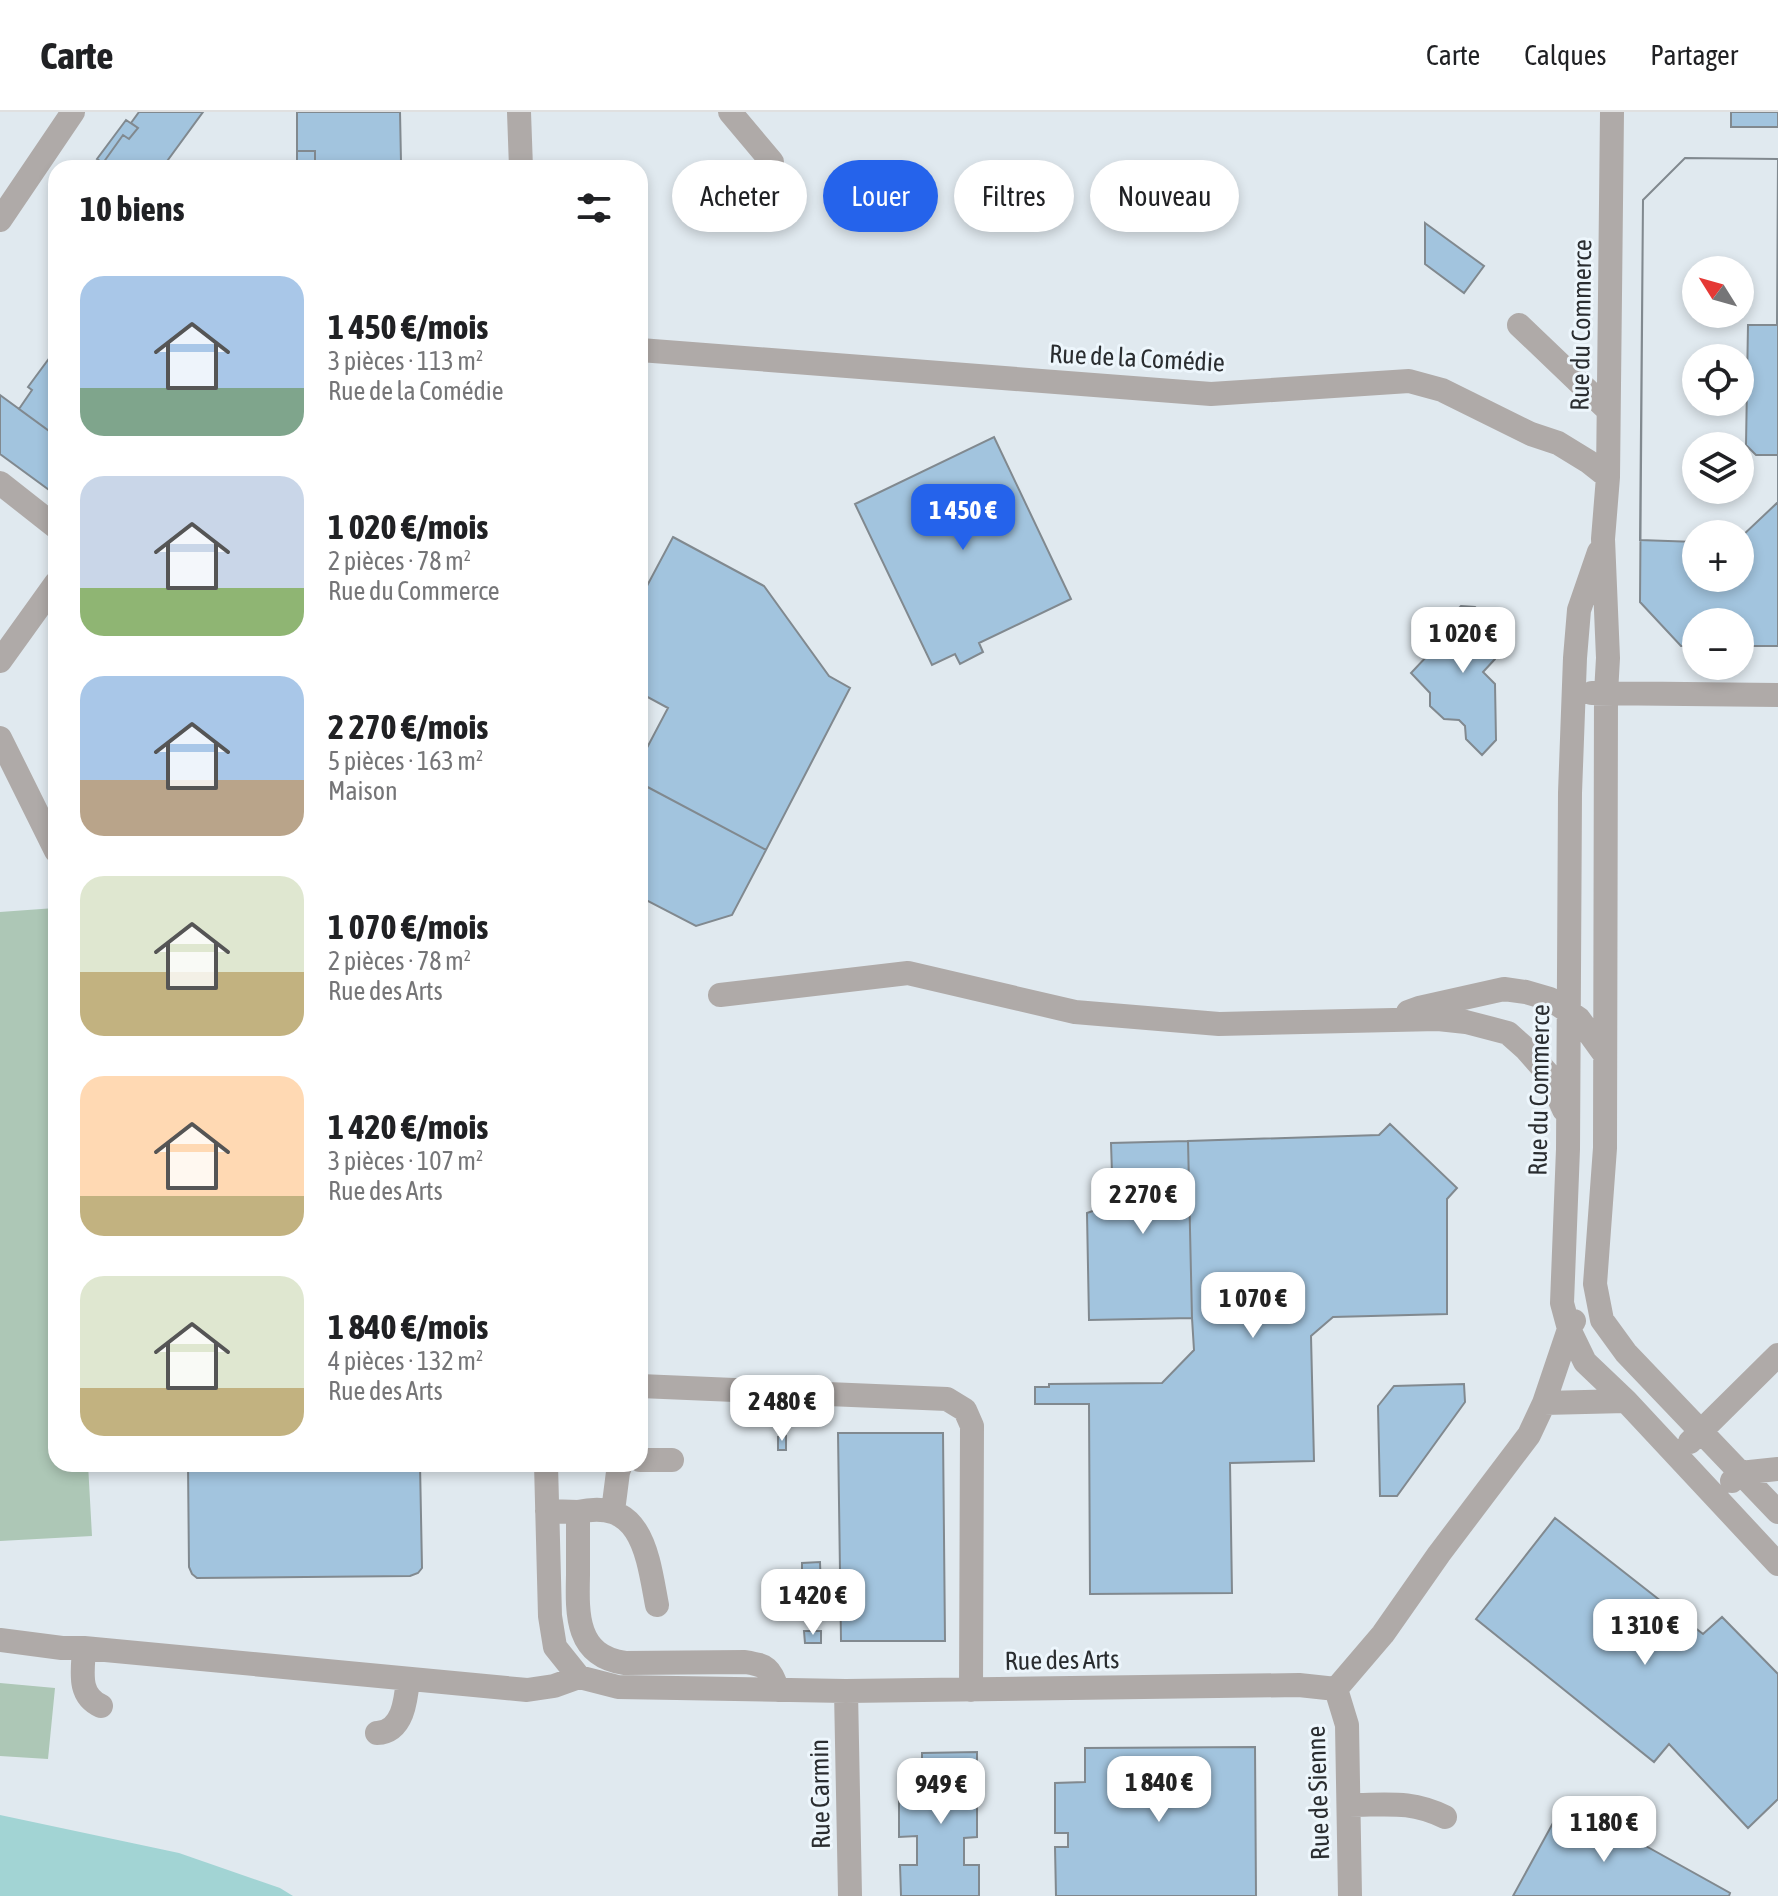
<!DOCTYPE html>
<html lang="fr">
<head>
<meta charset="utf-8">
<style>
	:root { --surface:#fff; --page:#f2f2f2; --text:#202124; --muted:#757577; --line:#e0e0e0; --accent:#2563eb }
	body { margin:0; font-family:"Asap Condensed",sans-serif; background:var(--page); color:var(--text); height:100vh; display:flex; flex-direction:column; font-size:30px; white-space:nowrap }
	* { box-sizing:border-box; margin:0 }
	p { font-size:26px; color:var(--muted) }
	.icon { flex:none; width:44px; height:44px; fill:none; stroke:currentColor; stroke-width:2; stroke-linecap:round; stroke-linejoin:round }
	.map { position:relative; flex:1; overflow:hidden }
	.panel { position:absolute; left:48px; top:48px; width:600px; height:1312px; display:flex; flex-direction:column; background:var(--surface); border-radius:24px; box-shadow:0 4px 12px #0003 }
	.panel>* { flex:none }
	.top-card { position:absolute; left:672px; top:48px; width:760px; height:72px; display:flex; gap:16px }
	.needle { width:52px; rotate:307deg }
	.fabs { position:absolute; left:1682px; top:144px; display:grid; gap:16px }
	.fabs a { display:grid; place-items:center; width:72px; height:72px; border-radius:50%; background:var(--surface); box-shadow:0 4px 12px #0003; font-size:40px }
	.price { position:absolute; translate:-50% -68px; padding:0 18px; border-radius:16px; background:#fff; color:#222; font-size:26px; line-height:52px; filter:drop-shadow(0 2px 4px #0008) }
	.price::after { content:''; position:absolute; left:50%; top:48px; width:24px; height:18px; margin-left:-12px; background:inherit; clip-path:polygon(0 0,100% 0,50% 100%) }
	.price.active { background:var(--accent); color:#fff }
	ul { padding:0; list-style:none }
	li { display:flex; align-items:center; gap:24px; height:200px; padding:0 32px }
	li span { display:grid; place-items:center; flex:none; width:224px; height:160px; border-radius:24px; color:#555 }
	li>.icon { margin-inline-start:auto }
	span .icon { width:96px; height:96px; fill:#fffc; stroke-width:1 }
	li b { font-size:34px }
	h2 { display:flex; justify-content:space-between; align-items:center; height:96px; padding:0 32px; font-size:34px }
	.tag { padding:0 28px; border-radius:36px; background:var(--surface); box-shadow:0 4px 12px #0003; font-size:28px; line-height:72px }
	.tag.active { background:var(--accent); color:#fff }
	header { display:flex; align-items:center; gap:48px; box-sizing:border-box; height:112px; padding:0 40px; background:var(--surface); border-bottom:2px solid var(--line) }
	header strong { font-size:38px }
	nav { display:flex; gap:44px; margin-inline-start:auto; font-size:28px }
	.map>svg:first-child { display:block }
	.green { fill:#adc7b6 }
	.water { fill:#a2d4d4 }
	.building { fill:#a2c4de; stroke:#81898f; stroke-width:2; fill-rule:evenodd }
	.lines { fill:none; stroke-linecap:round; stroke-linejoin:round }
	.minor { stroke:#afaaa8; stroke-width:24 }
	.labels { text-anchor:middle; stroke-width:6; stroke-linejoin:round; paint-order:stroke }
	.street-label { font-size:26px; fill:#2a2d30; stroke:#edf6fc }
</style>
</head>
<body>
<header>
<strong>Carte</strong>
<nav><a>Carte</a><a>Calques</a><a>Partager</a></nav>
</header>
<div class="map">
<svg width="1778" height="1784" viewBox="0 0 1778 1784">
	<rect width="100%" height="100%" fill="#e0e9ef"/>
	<path class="green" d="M55,796l1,556h32l4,72 -92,5v-629z
		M0,1571l55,5 -7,71 -48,-3z"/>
	<path class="water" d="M0,1703l179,38 101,35 13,8h-293z"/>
	<path class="building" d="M139,0h64l-41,56h-53l-6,-5 20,-28 6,4 9,-11 -7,-5z
		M297,0h103l1,50h-43v6h-28v-6l-15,-1v-10h-18z
		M1731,0h47v15h-47z
		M126,8l12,8 -9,11 -6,-4 -20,28 -6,-4z
		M297,39h18v10l15,1v6h-33z
		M1685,46l93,1v487h-38v-24h-44v24h-15l-41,-44 3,-402zM1696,158h44v44h-44zM1696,246h44v44h-44zM1696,334h44v44h-44zM1696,422h44v44h-44z
		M1685,46l93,1 -1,166h-29l-2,120 10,10h22v47l-38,36v-4h-44v8l-56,-2 3,-340zM1696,158h44v44h-44zM1696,246h44v44h-44zM1696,334h44v44h-44z
		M1425,111l59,43 -20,27 -39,-29z
		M56,237v87l-37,-27 13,-19 -4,-3z
		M0,283l56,41v59l-56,-41z
		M994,325l77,162 -92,44 4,9 -23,12 -5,-10 -23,11 -77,-161z
		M673,425l91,49 65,90 21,12 -84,162 -126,-67v-22l28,-53 -28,-15v-94z
		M1461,494l14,1 19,18 1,34 -12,13 12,12 1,56 -14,15 -16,-16 -1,-13 -6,-6 -15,-1 -14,-13v-13l-19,-20 19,-20 -2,-13 11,-11h7v-8z
		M640,671l126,67 -34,65 -36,11 -56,-29z
		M1390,1012l67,64 -10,11v115l-114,3 -22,19 3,125 -84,2 2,130 -142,1 -1,-190h-54v-17h14v-3l113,-1 32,-33 -2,-32 -4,-177 191,-6z
		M1188,1029l4,177 -103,2 -2,-107 26,-9 -2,-61z
		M1464,1272l1,18 -68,94h-17l-2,-90 16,-20z
		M838,1321h105l2,208h-104z
		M786,1324v14h-8v-13z
		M188,1352h232l2,104 -4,5 -8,3 -213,2 -5,-4 -3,-7z
		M1555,1406l148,116 19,-17 56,57v125l-30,29 -79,-84 -15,18 -178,-143z
		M820,1450l1,29h-19v-28z
		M804,1519h17v12h-16z
		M1255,1635l1,149h-200l-1,-49h13v-14h-13v-50l30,-1v-34z
		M977,1640v85l-13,1v27h15v31h-78l-1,-31h17v-29l-18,1v-57l23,-1v-26z
		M1565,1689l165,92 -1,3h-216z"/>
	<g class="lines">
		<path class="minor" d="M519,0l2,56
			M730,0l42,50
			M1612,0l-4,365 -5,62 5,119 -2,35 -1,455 -10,136 7,36 24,33 152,159
			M0,108l73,-108
			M1519,213l89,85
			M640,238l571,44 198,-13 33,9 89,44 27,9 31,19 19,15
			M0,371l56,44
			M1599,440l-20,58 -4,48 -5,135 -2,356 -6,154 7,26 16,33 41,39 152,163
			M0,549l56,-78
			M1592,581l186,2
			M0,626l56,113
			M720,883l188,-22 167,39 144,12 219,-5 28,3 42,11 18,16 22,25 16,36
			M1408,900l11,-4 85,-19 22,3 24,7 29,20 26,36
			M640,1274l307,13 18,11 7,16 -1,264
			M1544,1291l82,-2
			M1690,1330l88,-87
			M640,1348h32
			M546,1352l4,152 5,31 24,30 39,10 228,4 453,-6 37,4
			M1732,1369l8,-8 38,-4
			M547,1399l31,1c0,21 0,42 0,63 -1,40 -2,81 47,88l120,-1c24,4 24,6 33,28
			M613,1399l5,-39 3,-8
			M578,1400c65,-15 70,46 79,93
			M0,1528l62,8h22l443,42 27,-4 25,-9
			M84,1536c-1,23 -7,47 17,58
			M1336,1577l47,-55 56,-80 90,-119 15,-32 25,-74 5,-8
			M1336,1577l11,36 3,171
			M846,1579l4,205
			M377,1621c26,-1 29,-33 31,-54
			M1349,1693c38,0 61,-5 96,12"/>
	</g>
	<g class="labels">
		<g class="street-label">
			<text transform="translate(1581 213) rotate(-89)" y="9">Rue du Commerce</text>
			<text transform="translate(1137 246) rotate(3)" y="9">Rue de la Comédie</text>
			<text transform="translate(1539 978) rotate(-89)" y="9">Rue du Commerce</text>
			<text transform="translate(1062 1548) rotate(-1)" y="9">Rue des Arts</text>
			<text transform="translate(1318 1681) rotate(-92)" y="9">Rue de Sienne</text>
			<text transform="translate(820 1682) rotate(-91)" y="9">Rue Carmin</text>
		</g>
	</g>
</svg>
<div class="fabs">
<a><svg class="needle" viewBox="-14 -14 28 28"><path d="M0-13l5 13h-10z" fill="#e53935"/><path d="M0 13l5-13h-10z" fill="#757577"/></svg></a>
<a><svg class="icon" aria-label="locate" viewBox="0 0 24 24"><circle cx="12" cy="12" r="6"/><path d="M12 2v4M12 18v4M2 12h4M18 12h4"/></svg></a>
<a><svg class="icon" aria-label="layers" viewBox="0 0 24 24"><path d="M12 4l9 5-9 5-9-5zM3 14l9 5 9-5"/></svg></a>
<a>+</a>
<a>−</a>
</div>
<b class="price active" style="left:963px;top:440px">1 450 €</b>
<b class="price" style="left:1463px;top:563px">1 020 €</b>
<b class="price" style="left:1143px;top:1124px">2 270 €</b>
<b class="price" style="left:1253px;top:1228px">1 070 €</b>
<b class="price" style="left:782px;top:1331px">2 480 €</b>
<b class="price" style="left:813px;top:1525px">1 420 €</b>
<b class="price" style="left:1645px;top:1555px">1 310 €</b>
<b class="price" style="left:1159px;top:1712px">1 840 €</b>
<b class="price" style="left:941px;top:1714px">949 €</b>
<b class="price" style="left:1604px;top:1752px">1 180 €</b>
<div class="top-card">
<a class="tag">Acheter</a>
<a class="tag active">Louer</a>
<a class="tag">Filtres</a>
<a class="tag">Nouveau</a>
</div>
<section class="panel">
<h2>10 biens<svg class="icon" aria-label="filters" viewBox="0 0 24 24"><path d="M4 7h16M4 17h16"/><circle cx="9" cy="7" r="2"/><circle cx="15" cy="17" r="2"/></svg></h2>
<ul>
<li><span style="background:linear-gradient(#a9c7e8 70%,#7fa58c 0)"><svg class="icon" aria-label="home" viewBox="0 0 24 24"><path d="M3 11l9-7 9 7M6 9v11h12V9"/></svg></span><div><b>1 450 €/mois</b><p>3 pièces · 113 m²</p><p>Rue de la Comédie</p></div></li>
<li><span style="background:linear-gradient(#c9d6e8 70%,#8fb573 0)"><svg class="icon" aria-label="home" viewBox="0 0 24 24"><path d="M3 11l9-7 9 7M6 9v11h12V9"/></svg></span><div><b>1 020 €/mois</b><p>2 pièces · 78 m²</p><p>Rue du Commerce</p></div></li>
<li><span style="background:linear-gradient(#a9c7e8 65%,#b9a48a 0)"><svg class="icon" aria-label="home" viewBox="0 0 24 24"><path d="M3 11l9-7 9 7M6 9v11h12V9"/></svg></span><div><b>2 270 €/mois</b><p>5 pièces · 163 m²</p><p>Maison</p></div></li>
<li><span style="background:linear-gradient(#dfe7d0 60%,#c2b280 0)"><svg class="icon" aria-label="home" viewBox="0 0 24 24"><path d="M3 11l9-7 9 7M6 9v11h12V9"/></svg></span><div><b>1 070 €/mois</b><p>2 pièces · 78 m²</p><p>Rue des Arts</p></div></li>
<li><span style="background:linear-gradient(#ffd9b3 75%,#c2b280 0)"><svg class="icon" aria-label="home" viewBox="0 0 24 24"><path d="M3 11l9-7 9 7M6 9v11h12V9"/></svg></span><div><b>1 420 €/mois</b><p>3 pièces · 107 m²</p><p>Rue des Arts</p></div></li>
<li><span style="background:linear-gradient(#dfe7d0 70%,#c2b280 0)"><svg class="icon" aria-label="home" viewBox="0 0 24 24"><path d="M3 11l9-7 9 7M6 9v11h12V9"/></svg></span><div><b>1 840 €/mois</b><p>4 pièces · 132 m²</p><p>Rue des Arts</p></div></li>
</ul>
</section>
</div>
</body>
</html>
